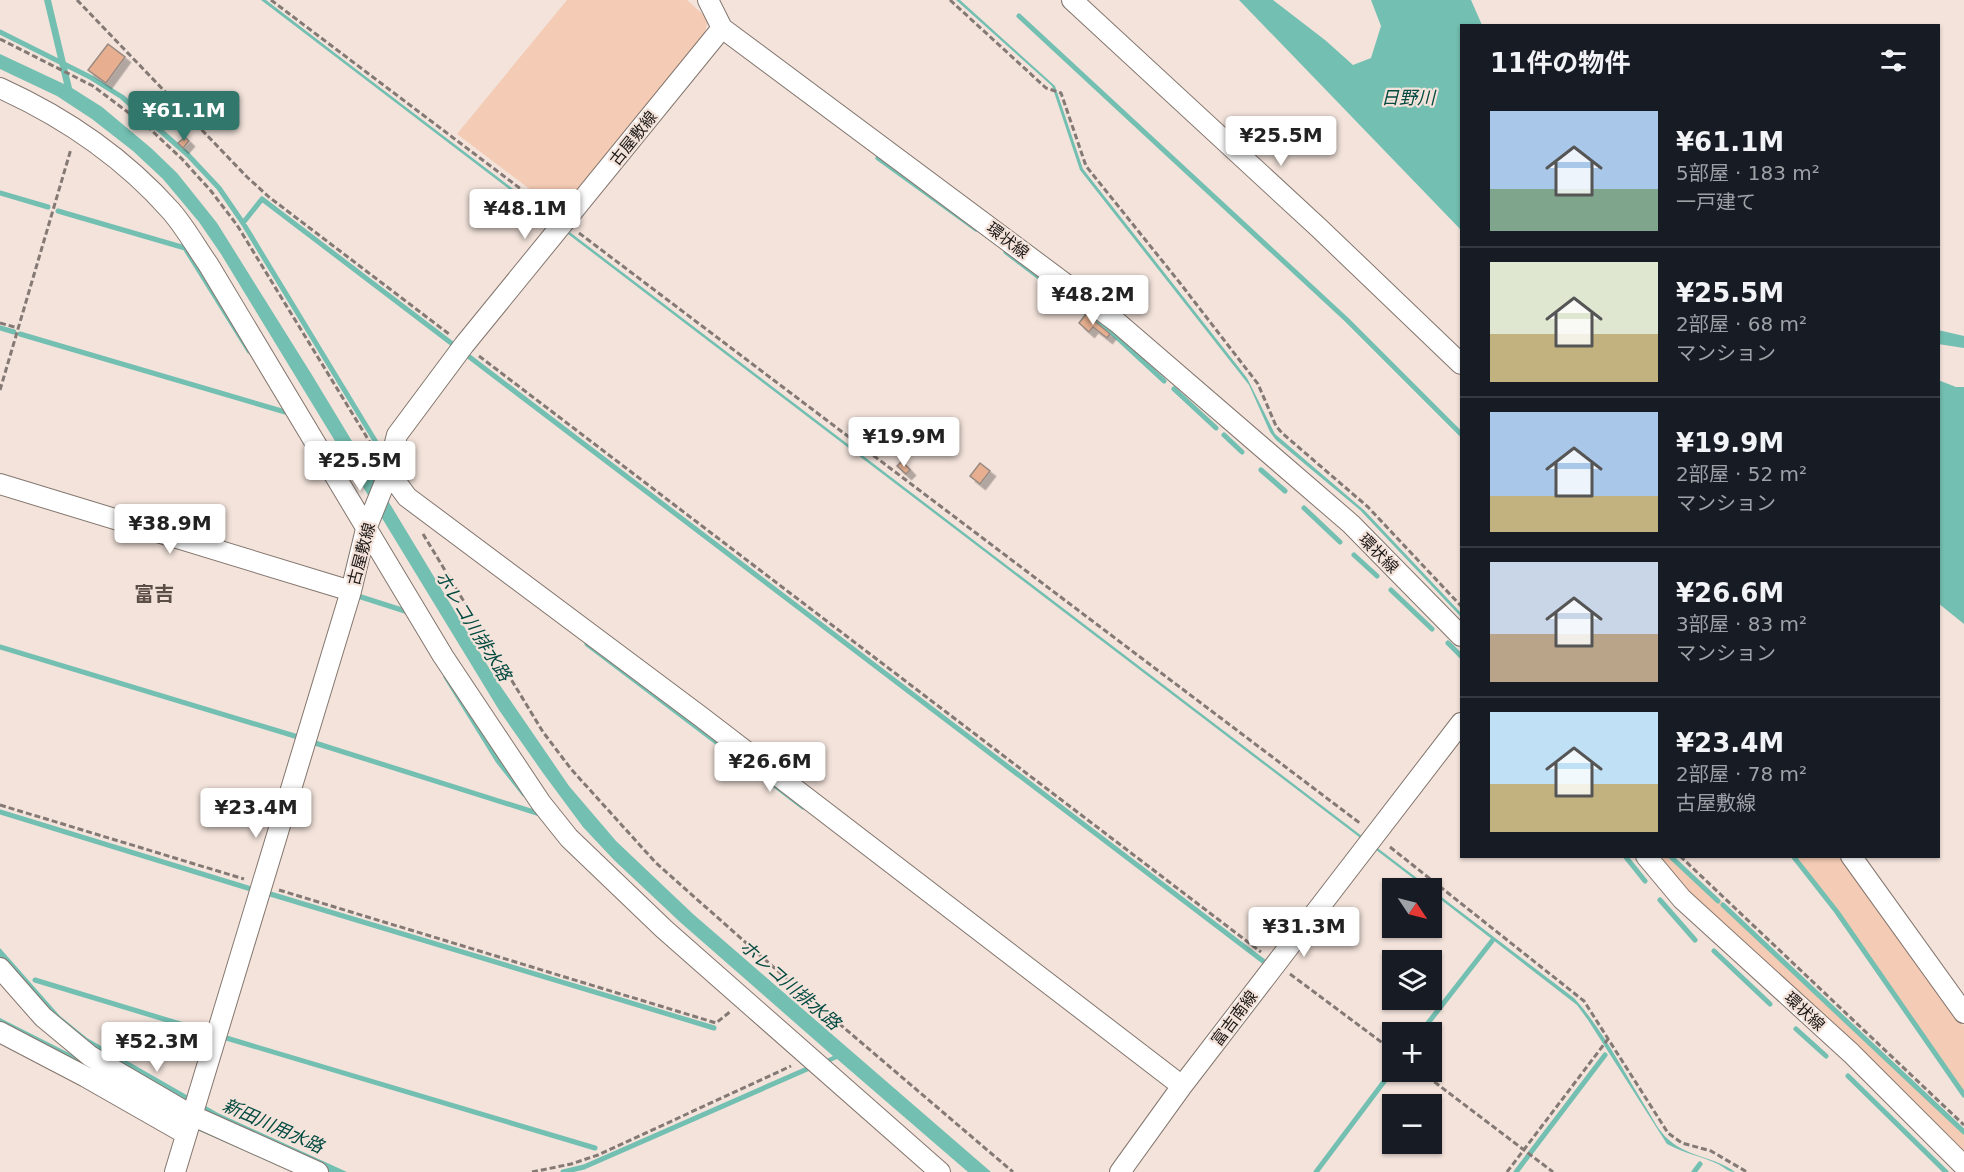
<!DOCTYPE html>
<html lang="ja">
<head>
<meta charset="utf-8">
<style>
	:root { --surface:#171b24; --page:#20242c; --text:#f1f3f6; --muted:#9ea1a6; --line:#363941; --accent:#32776c }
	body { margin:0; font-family:"DejaVu Sans","Noto Sans JP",sans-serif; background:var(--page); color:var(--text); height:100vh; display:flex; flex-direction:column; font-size:22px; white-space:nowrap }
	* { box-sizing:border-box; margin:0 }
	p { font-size:20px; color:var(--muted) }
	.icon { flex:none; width:33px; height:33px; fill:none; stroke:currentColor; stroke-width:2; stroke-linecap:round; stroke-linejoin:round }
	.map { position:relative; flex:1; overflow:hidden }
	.side { position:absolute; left:1460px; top:24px; width:480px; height:834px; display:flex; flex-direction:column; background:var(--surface); border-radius:0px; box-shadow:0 2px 4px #0004 }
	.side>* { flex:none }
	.needle { width:39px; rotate:125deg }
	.tools { position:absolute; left:1382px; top:878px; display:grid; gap:12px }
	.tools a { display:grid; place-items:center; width:60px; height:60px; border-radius:0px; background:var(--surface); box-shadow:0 2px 4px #0004; font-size:30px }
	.price { position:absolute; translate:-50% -51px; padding:0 14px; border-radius:6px; background:#fff; color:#222; font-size:20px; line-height:39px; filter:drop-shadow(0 2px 3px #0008) }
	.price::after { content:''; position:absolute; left:50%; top:36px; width:18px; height:14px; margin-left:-9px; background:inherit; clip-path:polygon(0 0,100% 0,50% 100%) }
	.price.selected { background:var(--accent); color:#fff }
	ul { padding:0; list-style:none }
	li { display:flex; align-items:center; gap:18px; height:150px; padding:0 30px }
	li+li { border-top:2px solid var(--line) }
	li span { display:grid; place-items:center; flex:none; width:168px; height:120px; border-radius:0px; color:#555 }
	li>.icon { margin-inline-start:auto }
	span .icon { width:72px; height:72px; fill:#fffc; stroke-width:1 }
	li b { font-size:26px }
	h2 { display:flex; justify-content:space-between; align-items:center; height:72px; padding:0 30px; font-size:26px }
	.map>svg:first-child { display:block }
	.green { fill:#f4cbb4 }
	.water { fill:#73bfb1 }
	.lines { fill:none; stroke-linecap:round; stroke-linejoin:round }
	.stream { stroke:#73bfb1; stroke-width:5 }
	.building { fill:#e7af8f; stroke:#988a83; stroke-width:1.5; filter:url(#shadow) }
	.minor-casing { stroke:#83766e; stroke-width:22 }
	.path { stroke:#847974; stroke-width:3; stroke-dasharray:6 3; stroke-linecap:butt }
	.minor { stroke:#fff; stroke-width:20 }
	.labels { text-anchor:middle; stroke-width:4.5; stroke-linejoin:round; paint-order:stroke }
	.street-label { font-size:16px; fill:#1d1815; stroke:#f3e3db }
	.water-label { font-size:18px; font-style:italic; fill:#034a41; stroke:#f3e3db }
	.quarter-label { font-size:20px; font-weight:bold; fill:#5a4e47; stroke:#f3e3db }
</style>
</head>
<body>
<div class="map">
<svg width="1964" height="1172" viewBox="0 0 1964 1172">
	<defs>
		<filter id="shadow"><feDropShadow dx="5.5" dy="5.5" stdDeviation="0" flood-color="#0004"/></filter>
	</defs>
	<rect width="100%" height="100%" fill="#f3e3db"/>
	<path class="green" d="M567,0h120l21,19 -3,14 -145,179 -103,-78z
		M1656,857h18l290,272v23l-275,-260z
		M1796,857h47l121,169v71l-126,-186z"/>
	<path class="water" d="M44,0h7l21,88 30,19 49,41 26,25 40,50 95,152 185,306 72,105 47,55 77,73 298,258h-23l-131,-113 -25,11 -3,-3 24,-11 -153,-134 -66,-62 -31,-33 -40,-54 -44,-63 -278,-456 -22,-32 -36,-43 -30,-28 -41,-32 -35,-23 -57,-27v-15l64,30z
		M261,0h5l78,60 1086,828h-4z
		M956,0h4l95,86 28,83 164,209 28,56 90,77 96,102v4l-101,-107 -84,-70 -6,-8 -21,-47 -169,-215 -28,-84z
		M1239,0h34l52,40 28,25 18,-7 10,-32 -10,-26h100l11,25 -21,1v204z
		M1938,330l26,6v12l-26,-4z
		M1938,380l18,7h8v237l-26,-21z
		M1431,889l143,109c27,29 50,74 71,108 7,11 14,26 24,34 19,17 46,17 66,32 -7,0 -11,-5 -17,-8 -17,-8 -35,-11 -51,-20l-79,-124 -11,-15 -146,-113z
		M0,948l60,68 27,22 131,75 129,59h-17l-129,-59 -113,-64 -88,-89z
		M0,1018l304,154h-12l-97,-43 -195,-106z"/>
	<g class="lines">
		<path class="stream" d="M1019,16l328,304 114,114
			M0,32l90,45 32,20 66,58 31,33 24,35 142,234
			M878,158l98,71
			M0,193l48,14
			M58,211l127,37 64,103
			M243,223l19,-24 1001,762
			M1006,252l104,79 54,50
			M0,328l14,4
			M20,334l265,78 2,-1
			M1174,389l42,39
			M1224,435l18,17
			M1261,470l24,21
			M1304,508l36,34
			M1354,555l23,21
			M1391,590l41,39
			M358,596l50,16
			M1448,643l13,13
			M587,644l161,122
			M0,647l298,90
			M446,677l52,84 26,33
			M315,743l225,71
			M752,768l51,39
			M0,812l251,77
			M1625,856l20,25
			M1670,856l48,45
			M1793,856l44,56 127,183
			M267,893l447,135
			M1660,900l35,40
			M1723,905l241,227
			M1714,951l56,53
			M35,980l175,53
			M1796,1029l30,27
			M1421,1032l71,-91
			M223,1037l372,111
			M1848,1076l98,96
			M563,1172l21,-5 230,-101
			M1316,1172l76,-101
			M1516,1172l89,-117
			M1694,1172l6,-8"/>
	</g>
	<path class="building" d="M108,44l17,13 -19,26 -18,-13z
		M185,137l4,4 -6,7 -5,-5z
		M1086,314l24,20 -3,4 -14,-11 -4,5 -10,-9z
		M902,461l8,9 -4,4 -9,-8z
		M980,463l10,8 -10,13 -10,-8z"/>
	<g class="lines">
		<defs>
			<path id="minor" d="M708,0l14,28 396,295 233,201 110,112
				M1072,0l247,228 142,136
				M0,88c64,29 124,70 171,123 14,16 25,36 37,53l235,392 98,147 28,35 95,91 276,243
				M388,471l19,26 293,219 482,370
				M0,484l351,107
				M1646,856l36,43 169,154 113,113
				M1851,856l113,157
				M0,968l43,49 47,39 101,59 127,57
				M0,1032l86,45 100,57
				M175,1172l176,-581 15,-62 19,-47 12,-47 67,-90 258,-317
				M1120,1172l62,-86 279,-363"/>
		</defs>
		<use href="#minor" class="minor-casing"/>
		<path class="path" d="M77,0l170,177 22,20 180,137
			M271,0l279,211
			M950,0l96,88 15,5 25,73 94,117 78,101 18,42 6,7 86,74 93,99
			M0,39l93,47 56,42 33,31 29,32 26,34 137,224
			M579,233l782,591
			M0,323l18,5
			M479,356l782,596
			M0,390l71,-241
			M423,534l120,198 28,37 85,94 132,117 225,192
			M0,805l244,74
			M1390,847l194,154 84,132 14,10 29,8 36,21
			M1680,856l284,269
			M279,890l437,133 15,-12
			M1290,974l102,76
			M1420,1071l133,101
			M532,1172l39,-8 27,-9 193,-89
			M1507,1172l101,-133"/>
		<use href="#minor" class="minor"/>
	</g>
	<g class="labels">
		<g class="street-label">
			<text transform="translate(633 138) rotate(-51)" y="6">古屋敷線</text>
			<text transform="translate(1008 240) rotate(37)" y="6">環状線</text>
			<text transform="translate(1379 553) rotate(45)" y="6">環状線</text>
			<text transform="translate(361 554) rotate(-75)" y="6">古屋敷線</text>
			<text transform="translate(1805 1011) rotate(43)" y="6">環状線</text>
			<text transform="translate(1234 1018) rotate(-53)" y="6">富吉南線</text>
		</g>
		<g class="water-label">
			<text x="1408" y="104">日野川</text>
			<text transform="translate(473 626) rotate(58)" y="6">ホレコ川排水路</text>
			<text transform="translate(790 985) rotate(41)" y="6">ホレコ川排水路</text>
			<text transform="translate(273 1126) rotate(24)" y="6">新田川用水路</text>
		</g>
		<g class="quarter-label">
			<text x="154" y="601">富吉</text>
		</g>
	</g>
</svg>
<div class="tools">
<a><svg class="needle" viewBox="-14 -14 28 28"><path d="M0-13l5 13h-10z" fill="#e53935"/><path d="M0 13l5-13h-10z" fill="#9ea1a6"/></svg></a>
<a><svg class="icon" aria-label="layers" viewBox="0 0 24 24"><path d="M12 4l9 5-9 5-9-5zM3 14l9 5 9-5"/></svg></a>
<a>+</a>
<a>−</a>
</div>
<b class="price selected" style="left:184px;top:142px">¥61.1M</b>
<b class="price" style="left:1281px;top:167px">¥25.5M</b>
<b class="price" style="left:525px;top:240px">¥48.1M</b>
<b class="price" style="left:1093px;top:326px">¥48.2M</b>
<b class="price" style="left:904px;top:468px">¥19.9M</b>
<b class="price" style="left:360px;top:492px">¥25.5M</b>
<b class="price" style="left:170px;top:555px">¥38.9M</b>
<b class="price" style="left:770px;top:793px">¥26.6M</b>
<b class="price" style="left:256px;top:839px">¥23.4M</b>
<b class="price" style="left:1304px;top:958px">¥31.3M</b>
<b class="price" style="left:157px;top:1073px">¥52.3M</b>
<section class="side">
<h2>11件の物件<svg class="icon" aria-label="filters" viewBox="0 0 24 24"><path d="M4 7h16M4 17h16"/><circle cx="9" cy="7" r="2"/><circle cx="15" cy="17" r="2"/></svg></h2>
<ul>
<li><span style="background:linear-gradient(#a9c7e8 65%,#7fa58c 0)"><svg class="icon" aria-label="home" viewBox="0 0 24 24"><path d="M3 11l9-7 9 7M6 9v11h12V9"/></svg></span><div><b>¥61.1M</b><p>5部屋 · 183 m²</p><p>一戸建て</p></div></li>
<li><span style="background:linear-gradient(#dfe7d0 60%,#c2b280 0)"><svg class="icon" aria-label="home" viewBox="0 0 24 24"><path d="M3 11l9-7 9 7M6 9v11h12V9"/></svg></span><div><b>¥25.5M</b><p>2部屋 · 68 m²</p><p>マンション</p></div></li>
<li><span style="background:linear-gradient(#a9c7e8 70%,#c2b280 0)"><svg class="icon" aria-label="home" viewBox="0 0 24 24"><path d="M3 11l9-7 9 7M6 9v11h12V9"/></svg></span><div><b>¥19.9M</b><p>2部屋 · 52 m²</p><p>マンション</p></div></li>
<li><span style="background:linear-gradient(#c9d6e8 60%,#b9a48a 0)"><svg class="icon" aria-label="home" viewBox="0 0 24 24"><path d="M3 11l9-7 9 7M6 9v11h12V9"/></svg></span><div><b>¥26.6M</b><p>3部屋 · 83 m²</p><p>マンション</p></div></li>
<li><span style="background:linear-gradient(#bfe0f5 60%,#c2b280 0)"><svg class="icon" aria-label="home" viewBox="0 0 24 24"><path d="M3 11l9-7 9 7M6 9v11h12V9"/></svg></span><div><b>¥23.4M</b><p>2部屋 · 78 m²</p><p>古屋敷線</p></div></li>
</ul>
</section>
</div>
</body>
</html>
